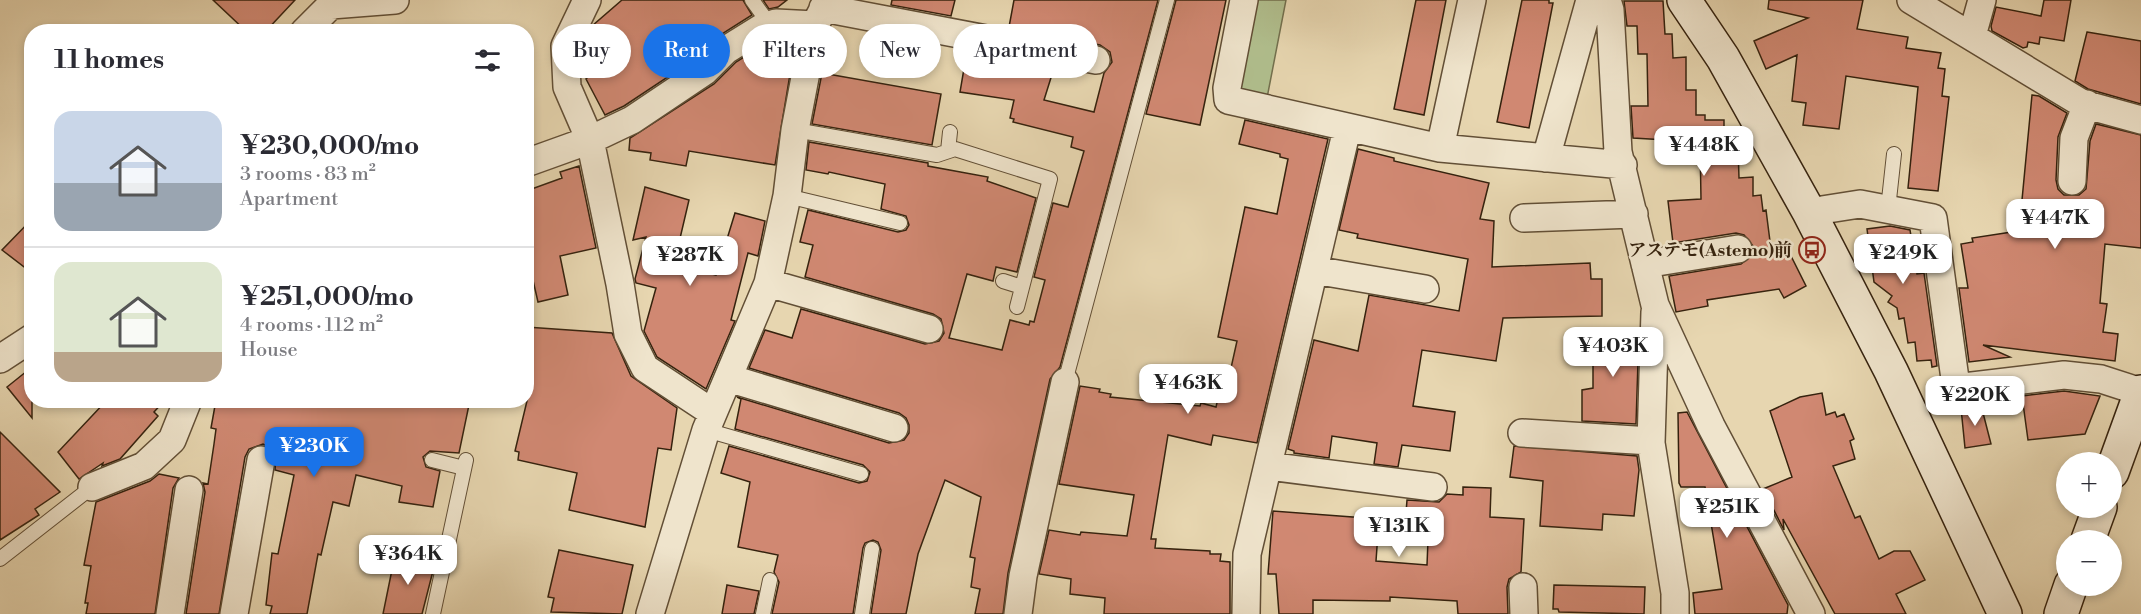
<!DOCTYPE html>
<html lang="en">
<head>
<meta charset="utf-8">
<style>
	:root { --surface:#fff; --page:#f7f7f7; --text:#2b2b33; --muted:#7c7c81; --line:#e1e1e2; --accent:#1a73e8 }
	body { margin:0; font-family:"Libre Bodoni","Noto Serif JP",serif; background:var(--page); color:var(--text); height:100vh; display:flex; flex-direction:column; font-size:22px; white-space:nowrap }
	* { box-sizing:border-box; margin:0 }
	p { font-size:20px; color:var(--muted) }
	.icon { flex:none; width:33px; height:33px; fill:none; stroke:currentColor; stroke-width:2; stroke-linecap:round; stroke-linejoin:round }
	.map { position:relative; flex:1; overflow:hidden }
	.drawer { position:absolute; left:24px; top:24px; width:510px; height:384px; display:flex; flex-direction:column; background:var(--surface); border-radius:24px; box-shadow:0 3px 9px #0003 }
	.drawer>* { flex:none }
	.banner { position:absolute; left:552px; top:24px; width:570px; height:54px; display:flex; gap:12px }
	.buttons { position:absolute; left:2056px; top:452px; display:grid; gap:12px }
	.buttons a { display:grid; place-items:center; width:66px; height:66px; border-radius:50%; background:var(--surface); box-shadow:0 3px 9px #0003; font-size:30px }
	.price { position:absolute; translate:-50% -51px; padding:0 14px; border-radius:12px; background:#fff; color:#222; font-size:20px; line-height:39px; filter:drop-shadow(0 2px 3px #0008) }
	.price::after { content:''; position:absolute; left:50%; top:36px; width:18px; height:14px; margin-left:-9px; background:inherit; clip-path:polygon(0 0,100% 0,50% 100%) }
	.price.on { background:var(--accent); color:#fff }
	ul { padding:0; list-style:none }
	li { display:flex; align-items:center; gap:18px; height:150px; padding:0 30px }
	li+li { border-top:2px solid var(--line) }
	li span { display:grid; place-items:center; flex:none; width:168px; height:120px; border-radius:18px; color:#555 }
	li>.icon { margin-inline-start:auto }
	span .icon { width:72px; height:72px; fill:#fffc; stroke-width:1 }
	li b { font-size:26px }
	h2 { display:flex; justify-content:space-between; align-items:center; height:72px; padding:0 30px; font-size:26px }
	.pill { padding:0 21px; border-radius:27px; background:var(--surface); box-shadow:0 3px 9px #0003; font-size:21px; line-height:54px }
	.pill.on { background:var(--accent); color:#fff }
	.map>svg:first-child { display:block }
	.green { fill:#b1bf8e; stroke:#73704e; stroke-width:1.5 }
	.building { fill:#d08872; stroke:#35220e; stroke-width:1.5 }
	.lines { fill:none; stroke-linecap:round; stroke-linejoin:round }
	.lane-casing { stroke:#624f36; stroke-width:16 }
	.street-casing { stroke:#624f36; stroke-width:30 }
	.secondary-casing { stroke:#35220e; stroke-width:36 }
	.lane { stroke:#efe4cc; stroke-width:14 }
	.street { stroke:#efe4cc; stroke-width:27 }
	.secondary { stroke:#efe4cc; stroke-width:33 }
	.labels { text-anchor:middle; stroke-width:5; stroke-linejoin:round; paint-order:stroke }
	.poi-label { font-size:18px; font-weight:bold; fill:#35220e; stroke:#efe4cc; text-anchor:end }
</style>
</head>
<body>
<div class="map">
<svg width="2141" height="614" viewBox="0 0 2141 614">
	<rect width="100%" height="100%" fill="#e7d6b0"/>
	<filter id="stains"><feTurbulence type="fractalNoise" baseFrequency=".00333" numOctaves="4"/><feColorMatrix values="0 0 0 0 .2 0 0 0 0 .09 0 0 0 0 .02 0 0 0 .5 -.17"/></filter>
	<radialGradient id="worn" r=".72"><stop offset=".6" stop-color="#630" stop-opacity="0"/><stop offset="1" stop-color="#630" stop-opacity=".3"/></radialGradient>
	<path class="green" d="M1248,0h38l-19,98 -35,-6z"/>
	<path class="building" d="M213,0h82l-30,32h-18z
		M622,0h121l9,15 -35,22 -22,22 -71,47 -19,9 -19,-36 2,-2 -6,-8 -1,-20 11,-23z
		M763,0h24l-9,7 -9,2z
		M892,0h63l-4,16 -60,-11z
		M1014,0h144l-98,367 -10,12 -42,194 -5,41h-28l5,-25 -9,-2 4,-29 -5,-1 11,-60 -36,-17 -27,74 -12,60h-35l10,-64 -3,-8 -5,-2 -8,3 -2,5 -10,66h-81l7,-32 -5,-10 4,-17 -40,-8 12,-65 -29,-9 8,-27 130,37 8,-2 3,-9 -7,-7 -128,-36 6,-30 -4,-2 152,46 15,-3 5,-7v-8l-3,-7 -7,-5 -150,-45 16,-38 27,8 9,-29 124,35 14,-3 5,-8 -3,-14 -8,-5 -128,-37 8,-32 -13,-3 8,-32 90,22 8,-2 3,-5 -3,-9 -25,-7 4,-25 -56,-12 -1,2 -22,-4 3,-28 119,21v3l60,11 -1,4 49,17 -19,74 -21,-5 -3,14 -26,-7 -18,64 53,12 8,-30 19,5 1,-4 4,1 11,-42 -11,-3 19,-74 15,4 16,-56 -13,-4 2,-10 -60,-15 1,-3 -4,-1 4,-18 -54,-8 7,-41 87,17 -10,32 50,12 10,-39 8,-11 -2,-10 -10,-7 -91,-18z
		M1176,0h50l-26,125 -54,-11z
		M1416,0h30l-22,115 -30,-6z
		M1522,0h27v3h4l-24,125 -32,-6z
		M1769,0h94l-6,29 51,8 -2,11 35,5 -3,15 7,1 -3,27 7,1 -11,94 -30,-3 10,-101 -72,-11 -7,53 -36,-4 3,-22 -14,-2 5,-46 -31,14 -12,-28 54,-23 -40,-9z
		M2044,0h27l-7,41 -24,-4 -1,7 -11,-2 -1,5 -4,1 -31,-17 -1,-5 5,-19 45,9z
		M1624,1h39l2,33h7l1,24 13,-1v33h10v25h9v5h19v26h14l1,32 14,-1v19l8,-1 2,16 3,-1 6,47 10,-5 2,3 5,-3 17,34 -22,12 -5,-9 -72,11 1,6 -32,6 -7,-36 72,-12 11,-9 1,-9 -9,-11 -8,-2 -63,10 -5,-42 33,-2 -1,-57 -67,-4 -2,-32h17l-1,-52h-9l-1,-28h-10z
		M2087,32l54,9v63l-53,-15 -13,-8z
		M768,42l14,2 -2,17 6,1 -1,5 6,1 -16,97 -86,-14 -3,15 -36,-6 1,-7 -22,-3 1,-12 84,-54 22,-22z
		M822,73l119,21 -9,51 -120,-21z
		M2032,95l7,1 28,17 -9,24 -2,43 2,9 6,6h15l7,-6 4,-48 6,-17 45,11v113l-36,-4 -5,59 7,1 -4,28 15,2 -3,27 -132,-16 27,12 -41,5 -10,-74h9l-7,-44 12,-2 -1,-4 46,-7 3,-23 7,-1v-6l-6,-1z
		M1245,120l83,19 -71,304 -44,-8 -2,10 -43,-10 -17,104h5l-1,9 55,3v3h11l-1,7 10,1v52h-126l1,-16 -35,-4 1,-15 -32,-5 10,-44 31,5 1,-3 46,4 7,-41 -75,-11 21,-98 20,3 -1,3 12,2 -1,3 90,9 1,-3 15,4 5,-22 6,1 10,-45 -19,-4 27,-130 32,7 11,-55 -8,-2v-3l-41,-10z
		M1358,149l36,9v3l95,22 -9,36 14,2 -2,46 98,-4 1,16h11v37l-99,2 -7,43 -74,-11 -9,56 42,6 -5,39 -48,-6 -4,22 -24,-3 3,-21 -45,-7 -3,22 -35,-5v-2l-6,-2 26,-109 44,11 11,-56 90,16 9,-52 -111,-21 1,-4 -19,-4z
		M579,166l17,82 -36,8 8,39 -30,7 -12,-52v-59l36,-13 -2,-6z
		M645,187l44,13 -15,64 42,11 19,-62 30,8 -7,35 -10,-3 -17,67 4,1 -29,68 -49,-32 -13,-26 12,-43 -20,-5 -1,-4 11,-42 -13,3z
		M32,219v54l-30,-23z
		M1890,226l20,4 7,44 7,-1 13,93 -5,1 -1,-7 -14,1 -2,-19 -7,1 -4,-25 -5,1 -2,-11 -9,-6 4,-6 -18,-14 -7,-53z
		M526,327l86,6 19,43 46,32 -6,42 -13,-2 -13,79 -76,-17 8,-37 -59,-13 1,-8 -4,-1 17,-71 -6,-32z
		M1593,330h46l-3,94 -54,-3v-31l11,-2z
		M32,367v51l-25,-31z
		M2064,391l36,5 -15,38 -57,6 -6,-44z
		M1822,393l4,22 9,-3 2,5 7,-3 10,25 -4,2 5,18 -22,7 22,52 5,-2 19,43 15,-8h16l15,29 -29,14 10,20h-71l-52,-95 1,11 -21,-41 29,-12 -22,-66 30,-14z
		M107,400h58l-11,12 4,4 -38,43 -18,7 1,-3 -24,16 -21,-27z
		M216,400h254l-11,53 -29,-2 -7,6 3,10 14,4 -7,36 -34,-5 3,-16 -46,-11 -7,31 -16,-4 -12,53 -3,-1 -11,60h-37l2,-8 -6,-1 6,-52 6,1 16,-79 -19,-5 1,-15 -5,-7 -8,-4 -14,5 -4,8 -26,157h-33l19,-122 -2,-9 5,1 6,-40 2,-15 -5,-1z
		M1981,405l10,39 -26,4 -4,-40z
		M1687,412l101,193 -1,9h-92l-2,-21 29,-4 -17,-102h-24l-2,-4 -1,-70z
		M0,432l60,60 -25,17 4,6 -39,25z
		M1514,446l123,10 2,14 -5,46 -31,-2 -1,16 -62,-4 3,-45 -33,-4z
		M159,474l20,4 -6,10 -18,126h-69l2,-11h-3l6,-37 -7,-1 12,-63 54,-21z
		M1463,487l28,1 -1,29 34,2 -3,53 -12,7 -2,8 1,27h-50l-1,-13 -67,-4v4l-77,-1v14h-34l-3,-40h-8l5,-63 106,8 -3,42 51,4 2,-50 -23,-2 1,-13 32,2 8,-8 16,1z
		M559,550l74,15 -11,49 -71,-2 3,-14 -6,-1z
		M395,555l40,8 -13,51h-39z
		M727,585l32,6 -5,23h-32z
		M1554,585l91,2 -1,27 -85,-2 -1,-3h-5z"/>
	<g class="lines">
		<defs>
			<path id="lane" d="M752,0l18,25
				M795,130l142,25 18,-6 95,30 -33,128
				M948,151l2,-19
				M787,196l113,27
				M1888,209l6,-55
				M1003,281l19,6
				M1065,382l102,-382
				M706,430l155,44
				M432,460l32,8
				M0,559l92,-72
				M433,614l33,-154
				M763,614l7,-34
				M862,614l10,-65"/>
			<path id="street" d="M587,0l-22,46 2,41 23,53 30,144 8,50 17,34 68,45
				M1244,0l-17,88 1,12 212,48 183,17
				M1607,0l3,10 8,142 37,153 56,121 100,188
				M1911,0l172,104 58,16
				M823,8l273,52
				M304,32l27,-27 64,-5
				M1972,36l10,-36
				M1440,148l32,-148
				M1546,158l44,-158
				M526,163l64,-23 42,-20 73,-49 21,-21 37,-23 13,-4 39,2
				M2072,181l2,-43 13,-34
				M1809,212l51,-8 73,14 22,161 9,8 100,-12 37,4 40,13
				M1524,218l110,-4
				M1645,264l93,-15
				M1314,270l111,19
				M768,283l161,46
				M1655,312l-4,131 24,150v21
				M0,359l32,-21
				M728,378l166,50
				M1522,433l129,8
				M1268,466l165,21
				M92,487l52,-21 28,-26 16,-40
				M1523,587l1,27
				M170,614l19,-124
				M234,614l27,-154
				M650,614l56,-184 62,-147 19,-87 8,-66 20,-105 13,-25
				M1018,614l5,-38 42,-194
				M1246,614l1,-60 100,-425"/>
			<path id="secondary" d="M1684,0l39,58 86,154 82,159 114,243
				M2112,472l29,-80
				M2088,540l12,-33
				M2061,614l10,-29"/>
		</defs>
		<use href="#lane" class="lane-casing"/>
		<use href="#street" class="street-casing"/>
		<use href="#secondary" class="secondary-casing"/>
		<use href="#lane" class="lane"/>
		<use href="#street" class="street"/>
		<use href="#secondary" class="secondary"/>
	</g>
	<defs>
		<symbol id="bus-ring" viewBox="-11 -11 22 22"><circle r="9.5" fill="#efe4cc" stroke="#8f2418" stroke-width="1.5"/><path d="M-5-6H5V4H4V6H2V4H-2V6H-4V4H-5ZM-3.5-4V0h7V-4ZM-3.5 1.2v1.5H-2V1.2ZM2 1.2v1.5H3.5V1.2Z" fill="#8f2418"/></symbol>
	</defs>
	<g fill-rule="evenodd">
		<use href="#bus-ring" x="1797" y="235" width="30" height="30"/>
	</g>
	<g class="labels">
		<g class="poi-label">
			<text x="1792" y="256">アステモ(Astemo)前</text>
		</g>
	</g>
	<rect width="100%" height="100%" filter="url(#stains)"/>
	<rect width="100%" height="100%" fill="url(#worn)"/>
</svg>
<div class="buttons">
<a>+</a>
<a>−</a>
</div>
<b class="price" style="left:1704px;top:177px">¥448K</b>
<b class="price" style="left:2055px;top:250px">¥447K</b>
<b class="price" style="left:1903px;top:285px">¥249K</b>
<b class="price" style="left:690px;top:287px">¥287K</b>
<b class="price" style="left:1613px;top:378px">¥403K</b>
<b class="price" style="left:1188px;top:415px">¥463K</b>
<b class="price" style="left:1975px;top:427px">¥220K</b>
<b class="price on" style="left:314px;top:478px">¥230K</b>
<b class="price" style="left:1727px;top:539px">¥251K</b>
<b class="price" style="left:1399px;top:558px">¥131K</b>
<b class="price" style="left:408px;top:586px">¥364K</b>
<div class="banner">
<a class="pill">Buy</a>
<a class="pill on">Rent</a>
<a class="pill">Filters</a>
<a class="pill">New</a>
<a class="pill">Apartment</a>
</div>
<section class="drawer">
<h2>11 homes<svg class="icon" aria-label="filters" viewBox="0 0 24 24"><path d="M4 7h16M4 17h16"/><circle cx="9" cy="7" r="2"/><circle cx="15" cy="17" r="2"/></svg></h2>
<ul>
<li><span style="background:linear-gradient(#c9d6e8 60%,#9aa5b1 0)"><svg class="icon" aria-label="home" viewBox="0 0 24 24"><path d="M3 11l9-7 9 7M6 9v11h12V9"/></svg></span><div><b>¥230,000/mo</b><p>3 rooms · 83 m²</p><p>Apartment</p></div></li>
<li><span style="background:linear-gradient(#dfe7d0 75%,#b9a48a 0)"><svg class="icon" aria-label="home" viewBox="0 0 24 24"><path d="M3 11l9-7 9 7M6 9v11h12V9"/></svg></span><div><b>¥251,000/mo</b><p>4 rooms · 112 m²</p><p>House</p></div></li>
</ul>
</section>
</div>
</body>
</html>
